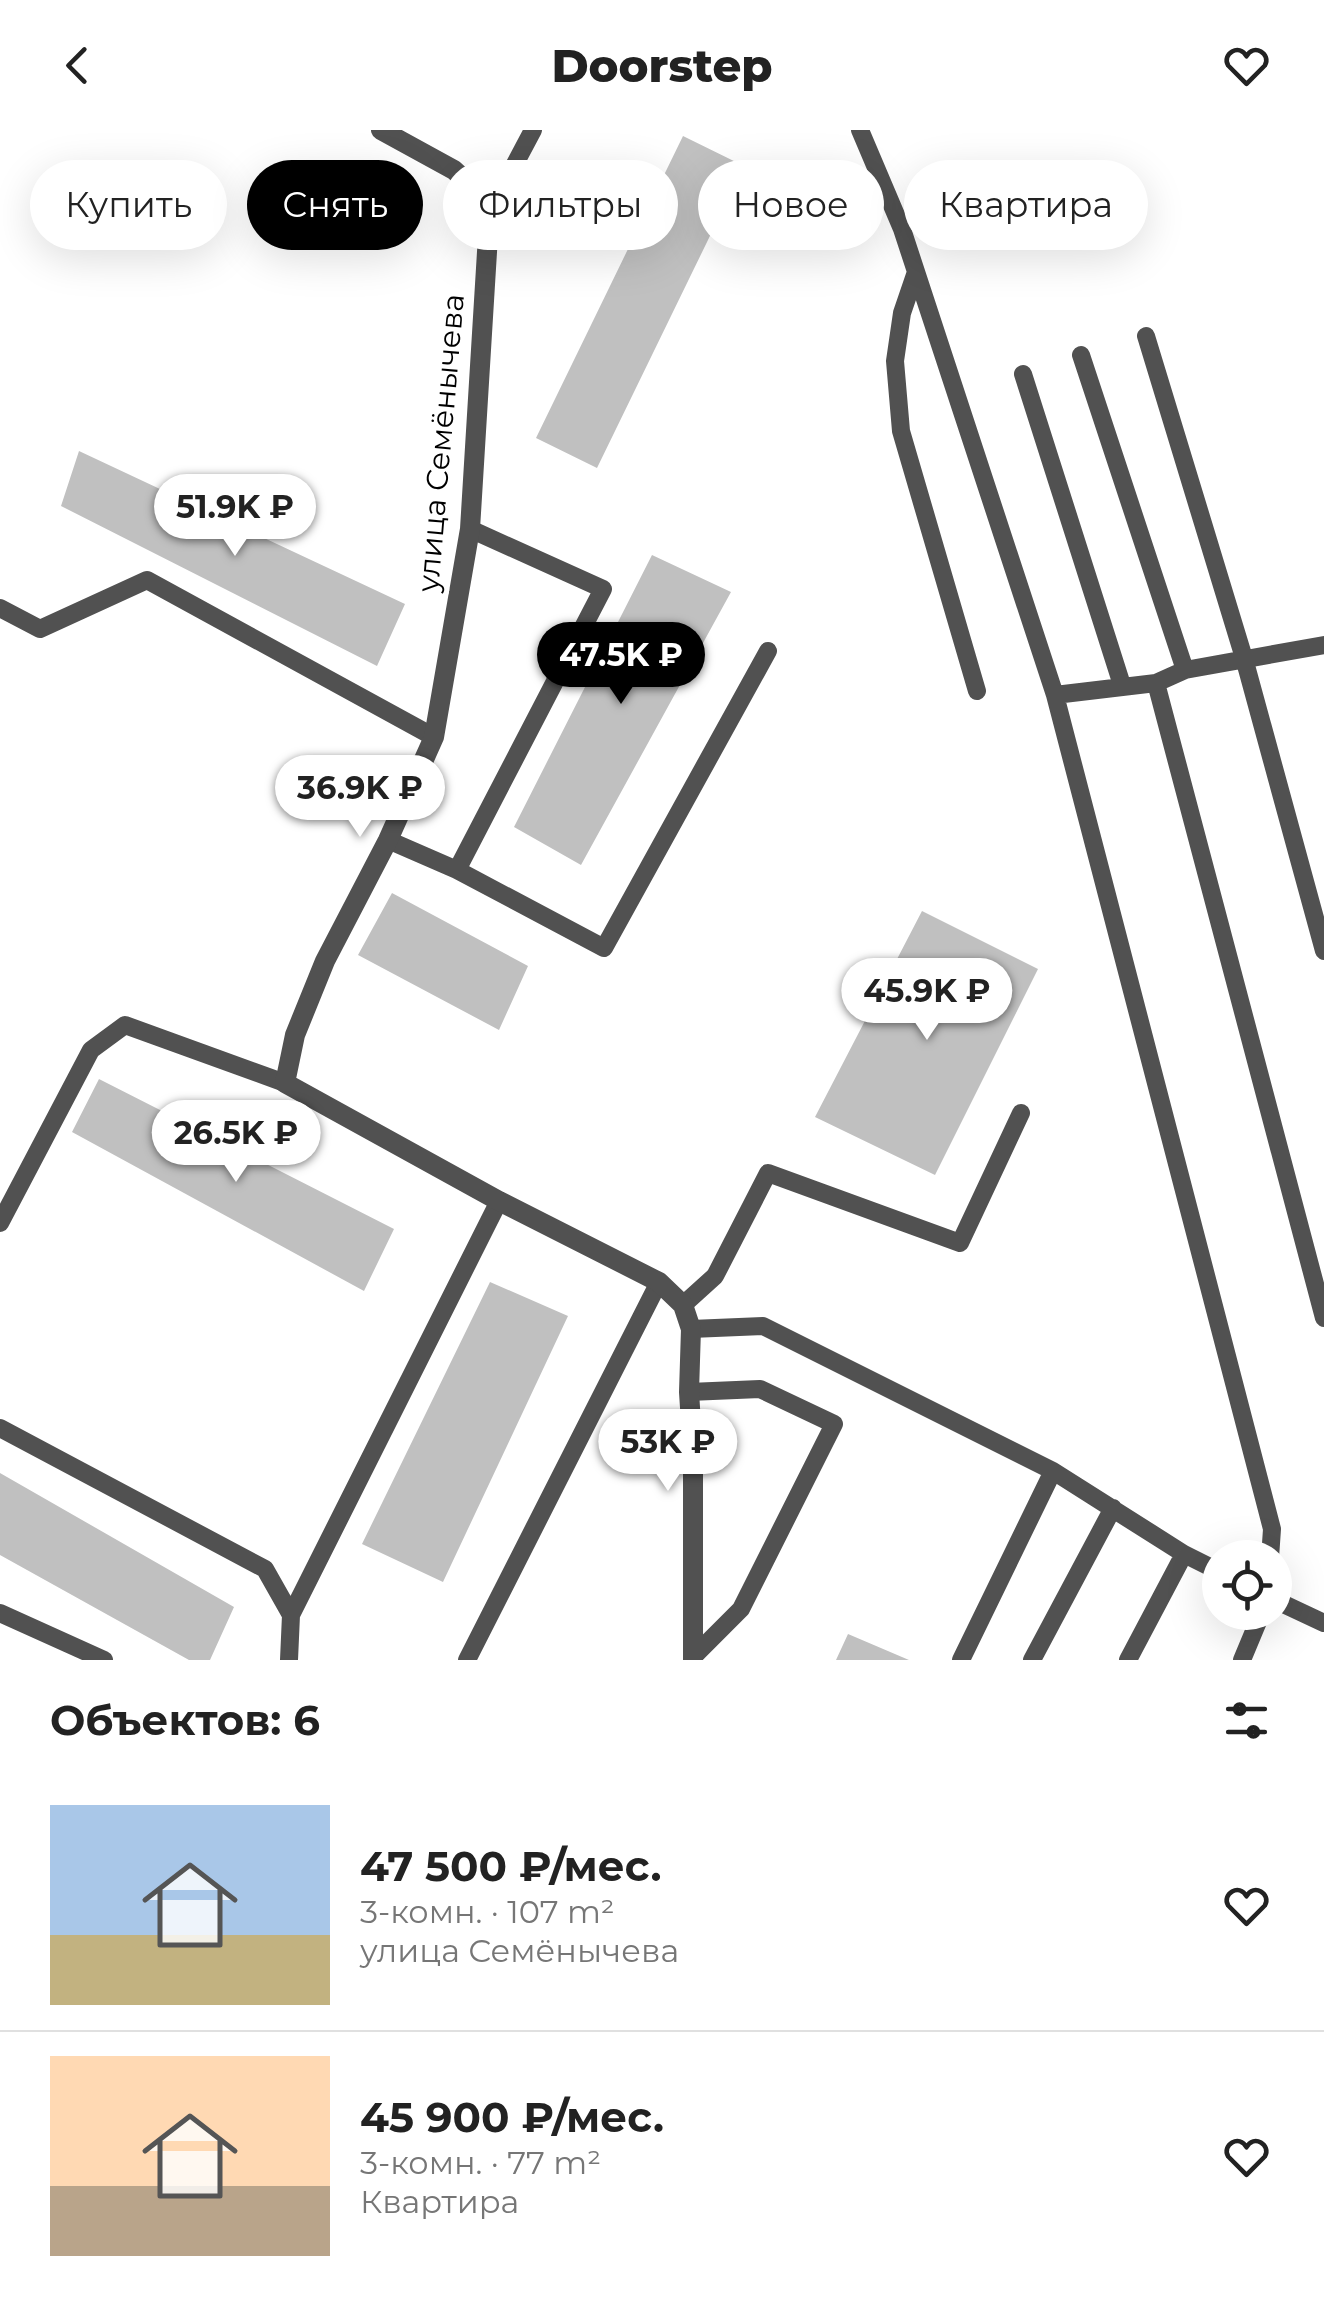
<!DOCTYPE html>
<html lang="ru">
<head>
<meta charset="utf-8">
<style>
	:root { --surface:#fff; --page:#f2f2f2; --text:#222; --muted:#767676; --line:#e0e0e0; --accent:#000 }
	body { margin:0; font-family:Montserrat,sans-serif; background:var(--page); color:var(--text); height:100vh; display:flex; flex-direction:column; font-size:38px; white-space:nowrap }
	* { box-sizing:border-box; margin:0 }
	p { font-size:32px; color:var(--muted) }
	.icon { flex:none; width:55px; height:55px; fill:none; stroke:currentColor; stroke-width:2; stroke-linecap:round; stroke-linejoin:round }
	.map { position:relative; height:1530px; overflow:hidden }
	.side { display:flex; flex-direction:column; background:var(--surface); flex:1 }
	.side>* { flex:none }
	.guide { position:absolute; left:30px; top:30px; width:1265px; height:90px; display:flex; gap:20px }
	.fabs { position:absolute; left:1202px; top:1410px; display:grid; gap:20px }
	.fabs a { display:grid; place-items:center; width:90px; height:90px; border-radius:50%; background:var(--surface); box-shadow:0 10px 40px #0002; font-size:50px }
	.price { position:absolute; translate:-50% -85px; padding:0 22px; border-radius:35px; background:#fff; color:#222; font-size:32px; line-height:65px; filter:drop-shadow(0 2px 5px #0008) }
	.price::after { content:''; position:absolute; left:50%; top:60px; width:30px; height:22px; margin-left:-15px; background:inherit; clip-path:polygon(0 0,100% 0,50% 100%) }
	.price.active { background:var(--accent); color:#fff }
	ul { padding:0; list-style:none }
	li { display:flex; align-items:center; gap:30px; height:250px; padding:0 50px }
	li+li { border-top:2px solid var(--line) }
	li span { display:grid; place-items:center; flex:none; width:280px; height:200px; border-radius:0px; color:#555 }
	li>.icon { margin-inline-start:auto }
	span .icon { width:120px; height:120px; fill:#fffc; stroke-width:1 }
	li b { font-size:42px }
	h2 { display:flex; justify-content:space-between; align-items:center; height:120px; padding:0 50px; font-size:42px }
	.pill { padding:0 35px; border-radius:45px; background:var(--surface); box-shadow:0 10px 40px #0002; font-size:35px; line-height:90px }
	.pill.active { background:var(--accent); color:#fff }
	header { display:flex; justify-content:space-between; align-items:center; height:130px; padding:0 50px; background:var(--surface); font-size:45px; font-weight:800 }
	.map>svg:first-child { display:block }
	.building { fill:#c0c0c0 }
	.lines { fill:none; stroke-linecap:round; stroke-linejoin:round }
	.lane { stroke:#515151; stroke-width:18 }
	.street { stroke:#515151; stroke-width:20 }
	.labels { text-anchor:middle; stroke-width:10; stroke-linejoin:round; paint-order:stroke }
	.street-label { font-size:30px; fill:#000; stroke:#fff }
</style>
</head>
<body>
<header><svg class="icon" aria-label="back" viewBox="0 0 24 24"><path d="M15 5l-7 7 7 7"/></svg>Doorstep<svg class="icon" aria-label="heart" viewBox="0 0 24 24"><path d="M12 20l-8-8c-3-5 5-10 8-4 3-6 11-1 8 4z"/></svg></header>
<div class="map">
<svg width="1324" height="1530" viewBox="0 0 1324 1530">
	<rect width="100%" height="100%" fill="#fff"/>
	<path class="building" d="M683,6l61,30 -147,302 -61,-30z
		M79,321l326,153 -28,62 -316,-160z
		M652,425l79,37 -150,273 -67,-38z
		M392,763l136,73 -29,64 -141,-75z
		M922,781l116,58 -103,206 -120,-58z
		M99,949l295,150 -30,62 -292,-159z
		M490,1152l78,34 -125,266 -81,-38z
		M0,1343l234,134 -24,53h-21l-189,-105z
		M848,1504l61,26h-73z"/>
	<g class="lines">
		<path class="lane" d="M860,0l42,99 153,466 217,834 -2,29
			M489,83l44,-83
			M916,142l-14,41 -7,48 6,70 76,260
			M1146,206l98,322 80,293
			M1081,225l104,315
			M1023,244l99,311
			M0,478l40,21 107,-49 287,157
			M1156,553l168,635
			M1055,565l101,-12 29,-13 139,-25
			M388,710l69,30 147,78 164,-297
			M457,740l146,-281 -133,-60
			M0,1093l91,-173 34,-25 160,58
			M683,1175l32,-29 53,-103 192,70 61,-130
			M691,1199l72,-3 290,145 131,83 36,18
			M689,1262l71,-3 74,35 -93,185 -48,48
			M0,1298l265,141 26,46
			M1275,1470l49,23
			M0,1483l104,47
			M289,1530l2,-45 208,-414
			M467,1530l192,-378
			M961,1530l92,-189
			M1032,1530l81,-152
			M1128,1530l56,-106
			M1242,1530l20,-48"/>
		<path class="street" d="M381,0l73,40 36,33 -20,326 -36,208 -46,103 -63,121 -30,74 -10,48 214,118 160,81 24,23 8,24 -2,63 4,62v206"/>
	</g>
	<g class="labels">
		<g class="street-label">
			<text transform="translate(441 313) rotate(-85)" y="10">улица Семёнычева</text>
		</g>
	</g>
</svg>
<div class="fabs">
<a><svg class="icon" aria-label="locate" viewBox="0 0 24 24"><circle cx="12" cy="12" r="6"/><path d="M12 2v4M12 18v4M2 12h4M18 12h4"/></svg></a>
</div>
<b class="price" style="left:235px;top:429px">51.9K ₽</b>
<b class="price active" style="left:621px;top:577px">47.5K ₽</b>
<b class="price" style="left:360px;top:710px">36.9K ₽</b>
<b class="price" style="left:927px;top:913px">45.9K ₽</b>
<b class="price" style="left:236px;top:1055px">26.5K ₽</b>
<b class="price" style="left:668px;top:1364px">53K ₽</b>
<div class="guide">
<a class="pill">Купить</a>
<a class="pill active">Снять</a>
<a class="pill">Фильтры</a>
<a class="pill">Новое</a>
<a class="pill">Квартира</a>
</div>
</div>
<section class="side">
<h2>Объектов: 6<svg class="icon" aria-label="filters" viewBox="0 0 24 24"><path d="M4 7h16M4 17h16"/><circle cx="9" cy="7" r="2"/><circle cx="15" cy="17" r="2"/></svg></h2>
<ul>
<li><span style="background:linear-gradient(#a9c7e8 65%,#c2b280 0)"><svg class="icon" aria-label="home" viewBox="0 0 24 24"><path d="M3 11l9-7 9 7M6 9v11h12V9"/></svg></span><div><b>47 500 ₽/мес.</b><p>3-комн. · 107 m²</p><p>улица Семёнычева</p></div><svg class="icon" aria-label="heart" viewBox="0 0 24 24"><path d="M12 20l-8-8c-3-5 5-10 8-4 3-6 11-1 8 4z"/></svg></li>
<li><span style="background:linear-gradient(#ffd9b3 65%,#b9a48a 0)"><svg class="icon" aria-label="home" viewBox="0 0 24 24"><path d="M3 11l9-7 9 7M6 9v11h12V9"/></svg></span><div><b>45 900 ₽/мес.</b><p>3-комн. · 77 m²</p><p>Квартира</p></div><svg class="icon" aria-label="heart" viewBox="0 0 24 24"><path d="M12 20l-8-8c-3-5 5-10 8-4 3-6 11-1 8 4z"/></svg></li>
</ul>
</section>
</body>
</html>
